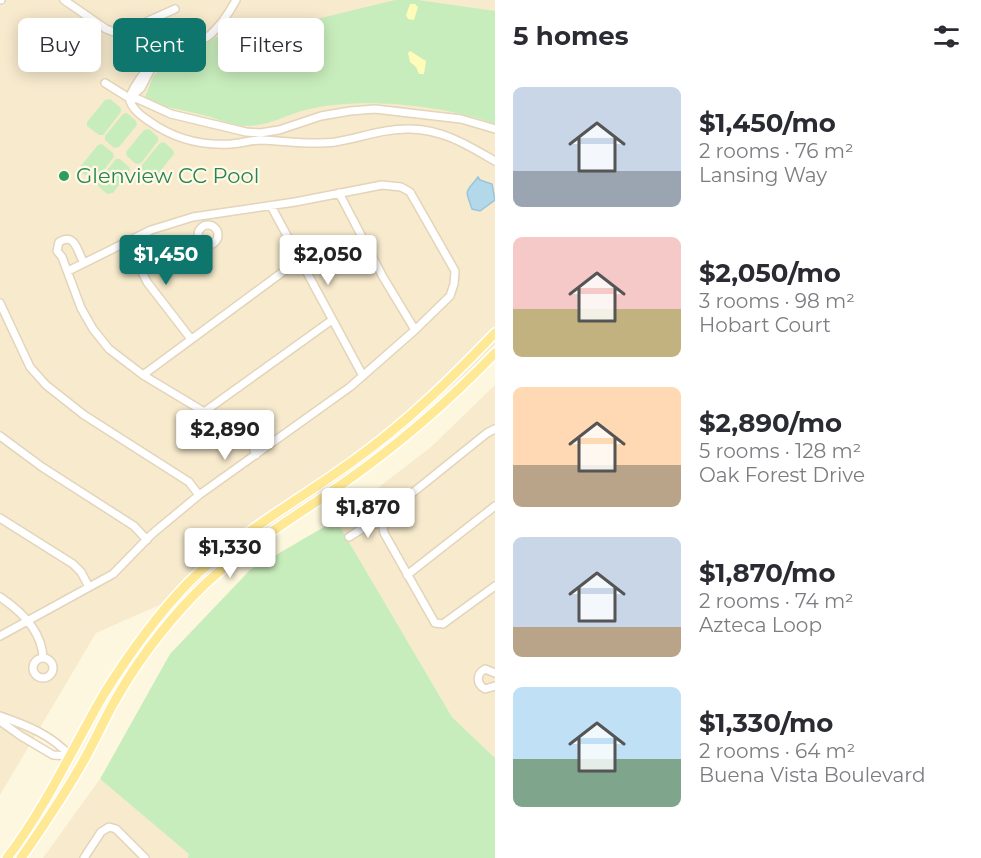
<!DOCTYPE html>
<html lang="en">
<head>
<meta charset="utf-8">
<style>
	:root { --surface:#fff; --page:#f7f7f7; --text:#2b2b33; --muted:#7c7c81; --accent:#0f766e }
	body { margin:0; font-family:Montserrat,sans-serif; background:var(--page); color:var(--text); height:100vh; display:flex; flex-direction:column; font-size:22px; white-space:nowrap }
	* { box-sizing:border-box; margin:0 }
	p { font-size:20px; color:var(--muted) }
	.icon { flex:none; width:33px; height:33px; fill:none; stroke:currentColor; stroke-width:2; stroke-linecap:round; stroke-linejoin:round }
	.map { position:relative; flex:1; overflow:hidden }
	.details { display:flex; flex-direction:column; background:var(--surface); width:486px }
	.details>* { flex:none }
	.top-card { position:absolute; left:18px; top:18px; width:387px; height:54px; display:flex; gap:12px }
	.price { position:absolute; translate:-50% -51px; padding:0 14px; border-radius:6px; background:#fff; color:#222; font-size:20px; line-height:39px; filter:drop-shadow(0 2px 3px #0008) }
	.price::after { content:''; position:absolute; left:50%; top:36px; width:18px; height:14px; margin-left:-9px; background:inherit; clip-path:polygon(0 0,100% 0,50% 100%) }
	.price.current { background:var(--accent); color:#fff }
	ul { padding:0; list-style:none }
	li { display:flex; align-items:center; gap:18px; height:150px; padding:0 18px }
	li span { display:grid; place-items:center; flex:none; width:168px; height:120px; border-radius:9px; color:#555 }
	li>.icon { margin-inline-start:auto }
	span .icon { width:72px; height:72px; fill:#fffc; stroke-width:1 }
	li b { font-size:26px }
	h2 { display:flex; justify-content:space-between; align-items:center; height:72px; padding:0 18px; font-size:26px }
	.pill { padding:0 21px; border-radius:9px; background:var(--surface); box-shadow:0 3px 15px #0003; font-size:21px; line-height:54px }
	.pill.current { background:var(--accent); color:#fff }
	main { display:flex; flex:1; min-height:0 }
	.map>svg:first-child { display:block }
	.residential { fill:#f7eacd }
	.green { fill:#c8edbc }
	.sand { fill:#fffbb8 }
	.water { fill:#b2d8e9; stroke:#97c6dc; stroke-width:1.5 }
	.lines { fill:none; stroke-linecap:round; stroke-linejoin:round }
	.minor-casing { stroke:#e3d4ba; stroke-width:10 }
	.major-casing { stroke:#fff; stroke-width:12 }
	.minor { stroke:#fff; stroke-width:7 }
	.major { stroke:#ffe995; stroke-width:9 }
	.leisure-dot { fill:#2e9e5b; stroke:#fff9e7; stroke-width:2 }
	.labels { text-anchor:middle; stroke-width:4.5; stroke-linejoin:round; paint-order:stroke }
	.leisure-label { font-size:21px; fill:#27864d; stroke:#fff9e7; text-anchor:start }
</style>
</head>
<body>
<main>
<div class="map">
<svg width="495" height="858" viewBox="0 0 495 858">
	<rect width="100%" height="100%" fill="#fef7df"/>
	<path class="residential" d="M0,0h495v344l-12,15 -107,93 -189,141 -91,40 -96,162z
		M495,385v373l-43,-41 -116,-197 95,-73z
		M100,779l90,75 -2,4h-145z"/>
	<path class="green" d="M395,0h23l77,11v113c-50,-19 -137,-28 -190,-14 -21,6 -39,17 -62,16 -13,-1 -27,-8 -40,-11 -16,-4 -32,-7 -49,-11l-9,-7 8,-20 12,-14 58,-29 77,-11z
		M110,99l11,9v4l-18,23h-4l-12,-9v-4l18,-22z
		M127,113l9,8 1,4 -18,22 -5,1 -9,-8v-4l18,-22z
		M149,129l9,8v4l-17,22 -5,1 -9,-8 -1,-4 18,-22z
		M164,142l9,8 1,4 -18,22 -5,1 -9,-8v-4l18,-22z
		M102,144l11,9 1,4 -18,23h-4l-12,-9v-4l18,-22z
		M116,159h4l9,8 1,3 -17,23 -6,1 -9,-8v-4z
		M336,520l116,197 43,41v100h-307l1,-4 -89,-75 70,-125 80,-84z"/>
	<path class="sand" d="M410,4h5l3,3 -4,13 -6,-1 -2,-4z
		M410,51l16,10 -2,13h-5l-3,-7 -6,-5 -2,-9z"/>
	<path class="water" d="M478,177l2,3 12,4 3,16 -15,11 -8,-2c-8,-22 -6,-16 6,-32z"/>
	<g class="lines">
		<defs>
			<path id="minor" d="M0,0h1
				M64,0l42,29 21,8 14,7 15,18
				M131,39l17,-18 27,-12
				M105,83l24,15 9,1 33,15 75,18 14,1 19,-3 42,-14 29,-5 25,-2 86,10 34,10
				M131,97l10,-9 12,-23
				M129,98c3,11 11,17 20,23 25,18 51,25 82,23 10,-1 21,-4 31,-4 24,1 50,5 73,2 25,-4 50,-14 76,-13 33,1 56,16 84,32
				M129,98c16,-35 29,-38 61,-53 7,-3 16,-6 21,-11 11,-10 18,-21 25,-34
				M339,193l44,84 32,53
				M271,206l92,170
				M198 235a10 10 0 1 1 20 0a10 10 0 1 1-20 0Z
				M127,241l20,41 44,57
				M84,263c-7,-11 -8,-31 -25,-21l-2,9 5,6 19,51 12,21 16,20 34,26 103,62 5,5 5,13
				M0,303l30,64 16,18 38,30 105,67 10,13
				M143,375l156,-115
				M204,412l128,-92
				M495,429l-8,4 -102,82 -3,6 2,12 51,90 8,1 4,-3 48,-35
				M0,436l42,31 92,59 13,14
				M0,518l73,46 8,8 8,15
				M349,537l19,-12 14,-2
				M407,575l88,-69
				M0,597c21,14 42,34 43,61
				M0,636l113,-62 39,-40 47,-39 151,-108 65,-57 35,-34 4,-12 1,-13 -45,-79 -9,-5 -19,-2 -87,17 -102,15 -42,13 -83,41
				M33 668a10 10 0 1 1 20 0a10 10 0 1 1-20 0Z
				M495,673l-10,-4c-9,5 -9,15 0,20l10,-3
				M0,716c26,9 52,19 70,40
				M0,721l21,15 32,19 17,1
				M84,858l17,-26 8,-5 7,2 29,29"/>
			<path id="major" d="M7,858c39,-51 65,-109 97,-164 25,-40 52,-78 85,-112 49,-49 109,-81 164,-121 52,-37 98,-82 142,-128
				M21,858c21,-30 41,-60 59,-91 12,-20 21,-41 32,-61 22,-40 51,-79 83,-112 45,-46 101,-77 153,-114 52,-37 103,-81 147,-127"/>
		</defs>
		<use href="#minor" class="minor-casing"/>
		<use href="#major" class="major-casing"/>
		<use href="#minor" class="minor"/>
		<use href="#major" class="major"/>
	</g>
	<circle class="leisure-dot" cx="64" cy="176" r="6"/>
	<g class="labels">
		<g class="leisure-label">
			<text x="76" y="183">Glenview CC Pool</text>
		</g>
	</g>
</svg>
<b class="price current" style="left:166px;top:286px">$1,450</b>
<b class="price" style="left:328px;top:286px">$2,050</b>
<b class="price" style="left:225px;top:461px">$2,890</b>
<b class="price" style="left:368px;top:539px">$1,870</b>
<b class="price" style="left:230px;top:579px">$1,330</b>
<div class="top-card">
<a class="pill">Buy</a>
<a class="pill current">Rent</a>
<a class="pill">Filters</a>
</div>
</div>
<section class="details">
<h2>5 homes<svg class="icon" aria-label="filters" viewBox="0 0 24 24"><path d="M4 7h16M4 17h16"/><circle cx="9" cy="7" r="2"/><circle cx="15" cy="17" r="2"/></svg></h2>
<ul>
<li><span style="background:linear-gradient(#c9d6e8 70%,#9aa5b1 0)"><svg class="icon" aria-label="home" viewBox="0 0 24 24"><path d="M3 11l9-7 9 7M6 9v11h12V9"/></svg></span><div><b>$1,450/mo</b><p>2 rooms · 76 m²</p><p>Lansing Way</p></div></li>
<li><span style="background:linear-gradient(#f6c9c9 60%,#c2b280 0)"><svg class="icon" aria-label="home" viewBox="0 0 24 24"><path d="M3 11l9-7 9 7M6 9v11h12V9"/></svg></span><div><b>$2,050/mo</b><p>3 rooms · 98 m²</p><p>Hobart Court</p></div></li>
<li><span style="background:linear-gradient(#ffd9b3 65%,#b9a48a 0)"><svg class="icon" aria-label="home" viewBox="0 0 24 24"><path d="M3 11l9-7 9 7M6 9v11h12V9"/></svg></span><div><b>$2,890/mo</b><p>5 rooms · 128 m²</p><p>Oak Forest Drive</p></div></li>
<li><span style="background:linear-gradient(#c9d6e8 75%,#b9a48a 0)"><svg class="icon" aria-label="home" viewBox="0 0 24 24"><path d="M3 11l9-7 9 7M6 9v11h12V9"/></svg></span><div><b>$1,870/mo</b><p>2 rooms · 74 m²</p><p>Azteca Loop</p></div></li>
<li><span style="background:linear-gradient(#bfe0f5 60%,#7fa58c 0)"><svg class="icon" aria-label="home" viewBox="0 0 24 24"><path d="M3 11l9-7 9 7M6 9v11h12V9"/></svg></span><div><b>$1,330/mo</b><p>2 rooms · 64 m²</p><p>Buena Vista Boulevard</p></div></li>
</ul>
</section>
</main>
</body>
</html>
